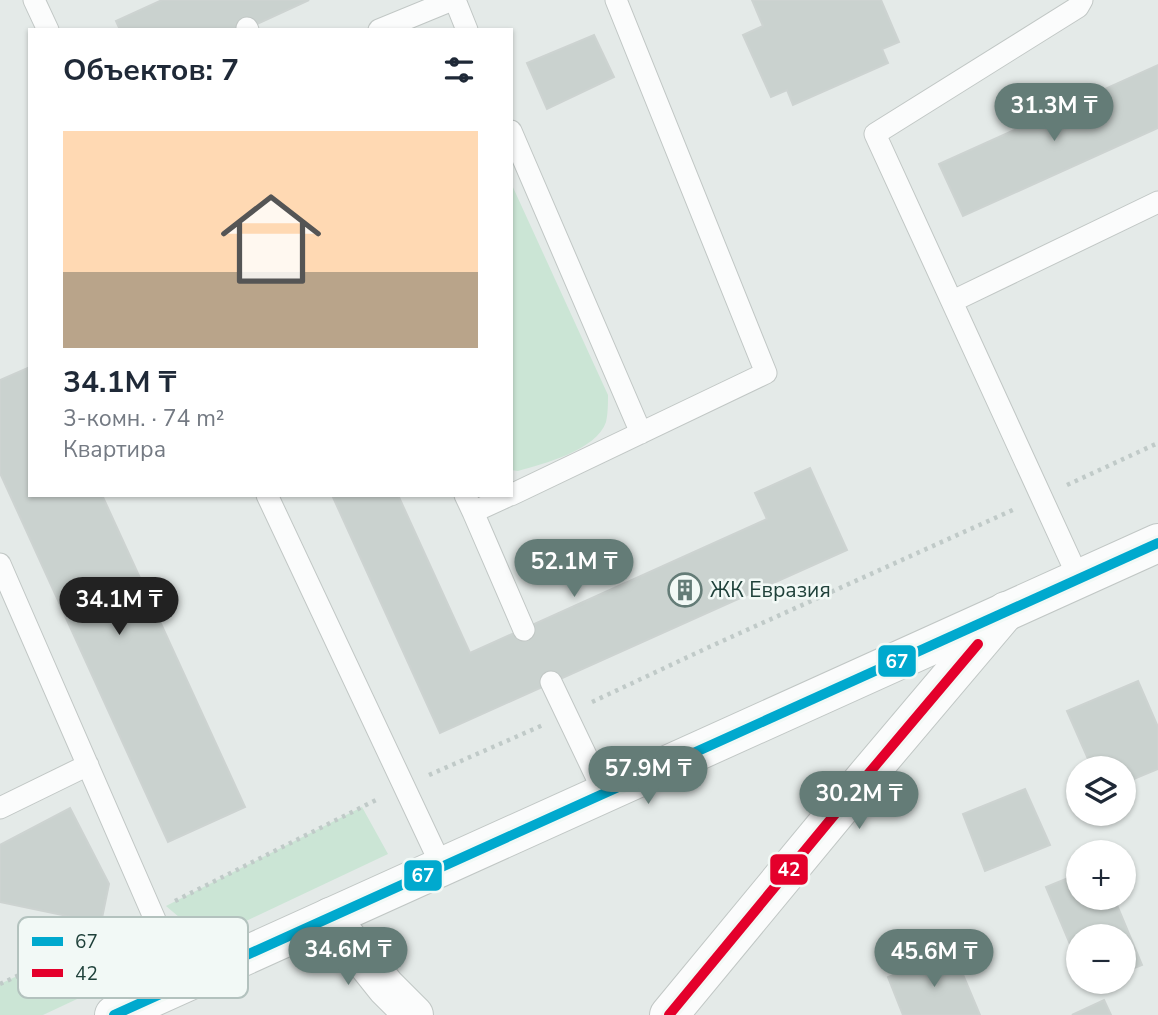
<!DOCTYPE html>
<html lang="ru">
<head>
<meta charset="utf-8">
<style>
	:root { --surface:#fff; --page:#f2f2f3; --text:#1f2937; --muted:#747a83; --accent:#647c77 }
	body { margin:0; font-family:"Nunito Sans",sans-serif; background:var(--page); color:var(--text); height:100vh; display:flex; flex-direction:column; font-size:26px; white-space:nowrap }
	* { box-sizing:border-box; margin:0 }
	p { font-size:23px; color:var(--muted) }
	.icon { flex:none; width:38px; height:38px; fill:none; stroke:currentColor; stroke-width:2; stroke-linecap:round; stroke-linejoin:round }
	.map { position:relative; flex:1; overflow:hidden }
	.panel { position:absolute; left:28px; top:28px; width:485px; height:469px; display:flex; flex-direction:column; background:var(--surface); border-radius:0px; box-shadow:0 2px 5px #0004 }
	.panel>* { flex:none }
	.tools { position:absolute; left:1066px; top:756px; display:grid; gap:14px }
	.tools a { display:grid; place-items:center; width:70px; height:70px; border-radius:50%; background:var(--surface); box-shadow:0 2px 5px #0004; font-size:35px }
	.price { position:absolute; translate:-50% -60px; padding:0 16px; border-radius:24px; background:var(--accent); color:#fff; font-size:23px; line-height:46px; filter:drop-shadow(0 2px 4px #0008) }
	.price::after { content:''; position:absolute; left:50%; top:42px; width:21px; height:16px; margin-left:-10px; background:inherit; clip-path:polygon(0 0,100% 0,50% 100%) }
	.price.current { background:#222; color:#fff }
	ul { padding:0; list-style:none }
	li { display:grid; align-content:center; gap:14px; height:371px; padding:0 35px }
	li span { display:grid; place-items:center; height:217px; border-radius:0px; color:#555 }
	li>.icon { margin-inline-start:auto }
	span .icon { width:126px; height:126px; fill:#fffc; stroke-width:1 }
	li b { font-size:30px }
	h2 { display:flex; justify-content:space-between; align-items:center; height:84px; padding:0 35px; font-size:30px }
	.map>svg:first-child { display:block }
	.green { fill:#cbe5d5 }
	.building { fill:#cad2cf; stroke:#cdd3d1; stroke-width:2 }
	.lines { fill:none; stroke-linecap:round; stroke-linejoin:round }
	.service-casing { stroke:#c1c7c5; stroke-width:23 }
	.minor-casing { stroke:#c1c7c5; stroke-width:40 }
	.tertiary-casing { stroke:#c1c7c5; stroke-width:40 }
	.path { stroke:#c0cac8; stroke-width:4.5; stroke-dasharray:3.5 5; stroke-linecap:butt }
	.service { stroke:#fbfcfc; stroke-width:21 }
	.minor { stroke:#fbfcfc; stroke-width:38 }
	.tertiary { stroke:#fbfcfc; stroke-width:38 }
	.bus-1-casing { stroke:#f2f9f6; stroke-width:16 }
	.bus-2-casing { stroke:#f2f9f6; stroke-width:16 }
	.bus-1 { stroke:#00a9ce; stroke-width:10 }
	.bus-2 { stroke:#e4002b; stroke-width:10 }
	.labels { text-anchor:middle; stroke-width:5; stroke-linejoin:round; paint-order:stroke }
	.poi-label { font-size:21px; fill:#1f413a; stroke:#f2f9f6; text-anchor:start }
	.key { fill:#f2f9f6; stroke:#b3c2be; stroke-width:2 }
	.key-label { font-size:19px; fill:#1f413a }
	.line-badge { stroke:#f2f9f6; stroke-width:2.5 }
	.badge-label { font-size:19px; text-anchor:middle; font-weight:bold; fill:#fff }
</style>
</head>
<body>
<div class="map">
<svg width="1158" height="1015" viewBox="0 0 1158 1015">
	<rect width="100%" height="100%" fill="#e4eae8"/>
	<path class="green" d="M511,183l97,212c0,8 0,19 -2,27 -9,28 -63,42 -88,49l-7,-1z
		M362,807l26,47 -182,86 -40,-34z
		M137,920l4,49 -98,46h-43v-31z"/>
	<path class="building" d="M162,0h147l-65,30h-124l-4,-9z
		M752,0h129l18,42 -17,7 6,14 -95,42 -6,-15 -16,7 -28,-62 20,-9z
		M594,35l20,42 -67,32 -20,-46z
		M1158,65v63l-195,88 -24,-52z
		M30,367v128h72l143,312 -77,35 -168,-369v-93z
		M810,468l37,82 -407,183 -108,-238h66l72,158 297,-134 -12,-26z
		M1138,681l20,46v42l-34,14v-15h-32l-25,-57z
		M1025,789l25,56 -65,26 -22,-57z
		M70,808l39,76 -8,39 -101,-21v-57z
		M1078,874v24h36l28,67 -18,7v-36h-46v27l-32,-76z
		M953,951l27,64h-77l-15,-38z
		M1104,1000l7,15h-39z"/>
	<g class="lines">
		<defs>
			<path id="service" d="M34,0l14,30
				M455,0l12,30
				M247,28l1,2
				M379,30l73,-30
				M511,131l130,302
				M953,301l205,-99
				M267,495l175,372
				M465,495l8,17 37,-17
				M511,495l255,-122 -150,-373
				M473,512l51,118
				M0,564l183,420
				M1079,579l-204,-445 203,-127 4,-7
				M551,682l53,111
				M0,808l88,-43"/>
			<path id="minor" d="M330,917l56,70 28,28
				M669,1015l195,-236 142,-168"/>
			<path id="tertiary" d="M114,1015l1044,-472"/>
		</defs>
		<use href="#service" class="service-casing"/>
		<use href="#minor" class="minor-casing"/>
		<use href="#tertiary" class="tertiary-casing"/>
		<path class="path" d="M1067,485l91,-42
			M592,702l115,-54 310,-140
			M429,775l114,-50
			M175,901l205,-103
			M0,984l127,-59"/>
		<use href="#service" class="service"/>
		<use href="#minor" class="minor"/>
		<use href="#tertiary" class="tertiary"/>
		<defs>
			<path id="bus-1" d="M114,1015l1044,-472"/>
			<path id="bus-2" d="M669,1015l195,-236 114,-135"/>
		</defs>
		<use href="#bus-1" class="bus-1-casing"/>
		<use href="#bus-2" class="bus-2-casing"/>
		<use href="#bus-1" class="bus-1"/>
		<use href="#bus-2" class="bus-2"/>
	</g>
	<defs>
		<symbol id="building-ring" viewBox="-11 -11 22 22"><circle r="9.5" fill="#f2f9f6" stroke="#647c77" stroke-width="1.5"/><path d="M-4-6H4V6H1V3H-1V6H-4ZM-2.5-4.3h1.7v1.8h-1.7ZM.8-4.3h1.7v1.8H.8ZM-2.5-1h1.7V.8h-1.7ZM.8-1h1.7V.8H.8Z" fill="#647c77"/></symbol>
	</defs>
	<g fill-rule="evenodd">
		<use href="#building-ring" x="666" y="571" width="38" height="38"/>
	</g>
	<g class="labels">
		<g class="poi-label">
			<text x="710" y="597">ЖК Евразия</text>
		</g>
	</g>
	<rect x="18" y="917" width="230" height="81" rx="10" class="key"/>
	<rect x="32" y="937" width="31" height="9" fill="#00a9ce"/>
	<rect x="32" y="969" width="31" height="8" fill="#e4002b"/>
	<g class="key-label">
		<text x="75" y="948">67</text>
		<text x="75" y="980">42</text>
	</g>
	<g class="line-badge">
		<rect x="877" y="644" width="40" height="34" rx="7" fill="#00a9ce"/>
		<rect x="769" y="853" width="40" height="33" rx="7" fill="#e4002b"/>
		<rect x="403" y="859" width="40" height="33" rx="7" fill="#00a9ce"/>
	</g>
	<g class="badge-label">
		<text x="897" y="668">67</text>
		<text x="789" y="876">42</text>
		<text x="423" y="882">67</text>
	</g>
</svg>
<div class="tools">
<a><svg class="icon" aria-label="layers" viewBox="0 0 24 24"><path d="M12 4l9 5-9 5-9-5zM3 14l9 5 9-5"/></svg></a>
<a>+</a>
<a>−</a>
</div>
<b class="price" style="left:1054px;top:143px">31.3M ₸</b>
<b class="price" style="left:574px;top:599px">52.1M ₸</b>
<b class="price current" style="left:119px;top:637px">34.1M ₸</b>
<b class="price" style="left:648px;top:806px">57.9M ₸</b>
<b class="price" style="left:859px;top:831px">30.2M ₸</b>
<b class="price" style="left:348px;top:987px">34.6M ₸</b>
<b class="price" style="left:934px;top:989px">45.6M ₸</b>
<section class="panel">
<h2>Объектов: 7<svg class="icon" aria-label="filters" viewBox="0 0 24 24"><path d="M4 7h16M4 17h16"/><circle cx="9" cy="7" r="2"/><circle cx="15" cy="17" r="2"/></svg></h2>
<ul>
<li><span style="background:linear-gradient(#ffd9b3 65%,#b9a48a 0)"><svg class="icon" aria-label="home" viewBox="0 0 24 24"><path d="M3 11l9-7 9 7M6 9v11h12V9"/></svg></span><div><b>34.1M ₸</b><p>3-комн. · 74 m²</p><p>Квартира</p></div></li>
</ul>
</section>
</div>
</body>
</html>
